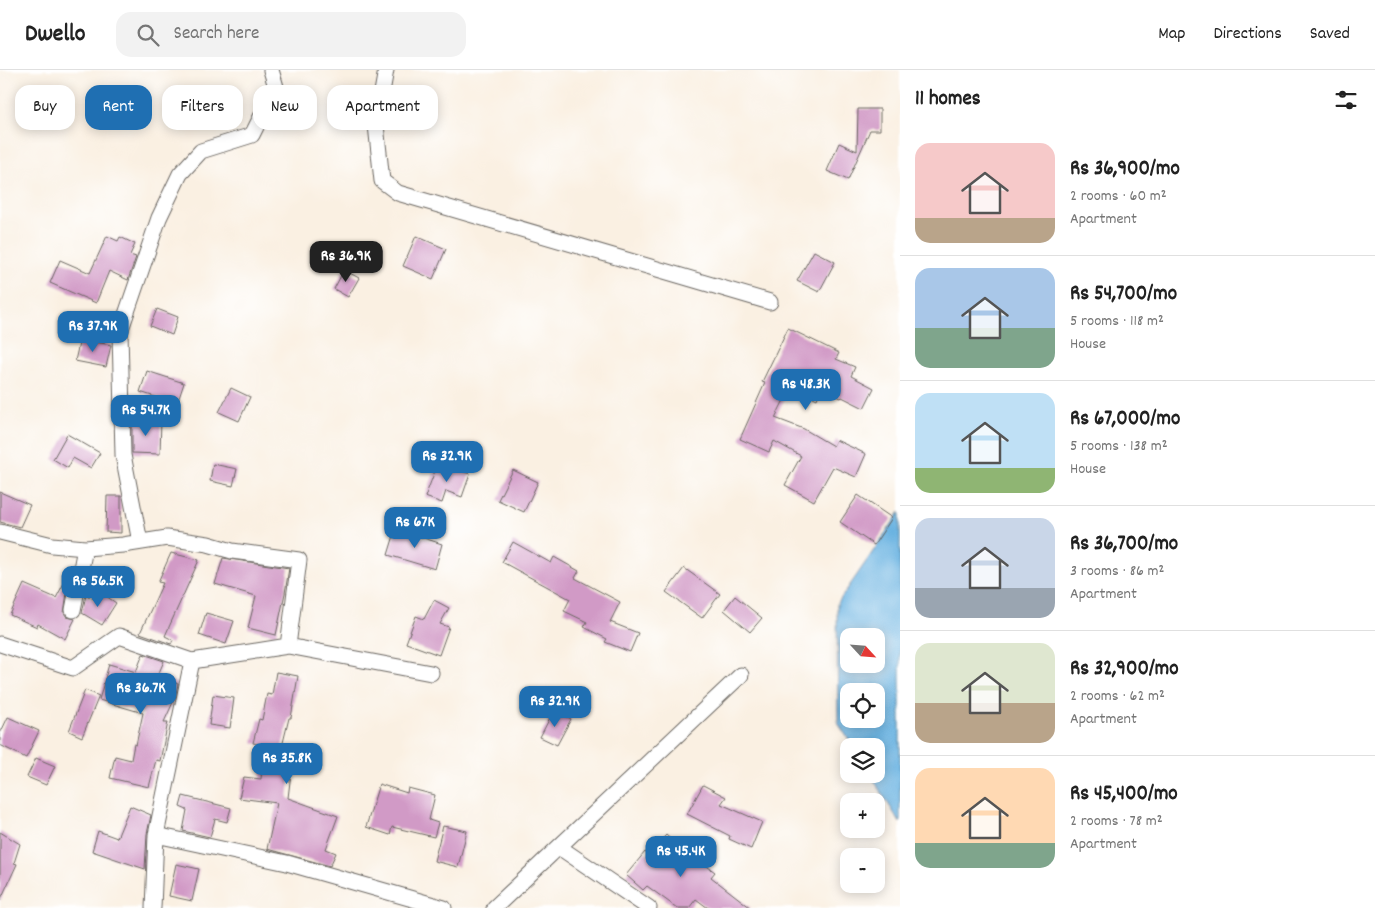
<!DOCTYPE html>
<html lang="en">
<head>
<meta charset="utf-8">
<style>
	:root { --surface:#fff; --page:#f2f2f2; --text:#222; --muted:#767676; --line:#e0e0e0; --accent:#1f6fb2 }
	body { margin:0; font-family:Dekko,sans-serif; background:var(--page); color:var(--text); height:100vh; display:flex; flex-direction:column; font-size:19px; white-space:nowrap }
	* { box-sizing:border-box; margin:0 }
	p { font-size:16px; color:var(--muted) }
	.icon { flex:none; width:28px; height:28px; fill:none; stroke:currentColor; stroke-width:2; stroke-linecap:round; stroke-linejoin:round }
	.map { position:relative; flex:1; overflow:hidden }
	.drawer { display:flex; flex-direction:column; background:var(--surface); width:475px }
	.drawer>* { flex:none }
	.guide { position:absolute; left:15px; top:15px; width:475px; height:45px; display:flex; gap:10px }
	.needle { width:32px; rotate:116deg }
	.tools { position:absolute; left:840px; top:558px; display:grid; gap:10px }
	.tools a { display:grid; place-items:center; width:45px; height:45px; border-radius:10px; background:var(--surface); box-shadow:0 2px 12px #0003; font-size:25px }
	.price { position:absolute; translate:-50% -42px; padding:0 11px; border-radius:10px; background:var(--accent); color:#fff; font-size:16px; line-height:32px; filter:drop-shadow(0 1px 2px #0008) }
	.price::after { content:''; position:absolute; left:50%; top:30px; width:15px; height:11px; margin-left:-8px; background:inherit; clip-path:polygon(0 0,100% 0,50% 100%) }
	.price.on { background:#222; color:#fff }
	ul { padding:0; list-style:none }
	li { display:flex; align-items:center; gap:15px; height:125px; padding:0 15px }
	li+li { border-top:1px solid var(--line) }
	li span { display:grid; place-items:center; flex:none; width:140px; height:100px; border-radius:15px; color:#555 }
	li>.icon { margin-inline-start:auto }
	span .icon { width:60px; height:60px; fill:#fffc; stroke-width:1 }
	li b { font-size:21px }
	h2 { display:flex; justify-content:space-between; align-items:center; height:60px; padding:0 15px; font-size:21px }
	.pill { padding:0 18px; border-radius:15px; background:var(--surface); box-shadow:0 2px 12px #0003; font-size:18px; line-height:45px }
	.pill.on { background:var(--accent); color:#fff }
	header { display:flex; align-items:center; gap:30px; box-sizing:border-box; height:70px; padding:0 25px; background:var(--surface); border-bottom:1px solid var(--line) }
	header strong { font-size:24px }
	nav { display:flex; gap:28px; margin-inline-start:auto; font-size:18px }
	.search { width:350px; height:45px; background:var(--page); display:flex; align-items:center; gap:12px; box-sizing:border-box; padding:0 18px; border-radius:15px; color:var(--muted); font-size:19px }
	main { display:flex; flex:1; min-height:0 }
	.map>svg:first-child { display:block }
	.water { fill:#69b2e1; stroke:#42677e; fill-rule:evenodd }
	.building { fill:#d19ac6 }
	.lines { fill:none; stroke-linecap:round; stroke-linejoin:round }
	.minor-casing { stroke:#6a6661; stroke-width:17 }
	.minor { stroke:#fff; stroke-width:15 }
</style>
</head>
<body>
<header>
<strong>Dwello</strong>
<div class="search"><svg class="icon" aria-label="search" viewBox="0 0 24 24"><circle cx="10" cy="10" r="6"/><path d="M15 15l6 6"/></svg>Search here</div>
<nav><a>Map</a><a>Directions</a><a>Saved</a></nav>
</header>
<main>
<div class="map">
<svg width="900" height="838" viewBox="0 0 900 838">
	<rect width="100%" height="100%" fill="#fff"/>
	<filter id="ink" filterUnits="userSpaceOnUse"><feTurbulence type="fractalNoise" baseFrequency=".02" numOctaves="2"/><feDisplacementMap in="SourceGraphic" scale="10" xChannelSelector="R" yChannelSelector="G"/><feConvolveMatrix kernelMatrix="1 2 1 2 8 2 1 2 1" color-interpolation-filters="sRGB"/></filter>
	<filter id="wash" filterUnits="userSpaceOnUse"><feTurbulence type="fractalNoise" baseFrequency=".0096" numOctaves="4" result="noise"/><feDisplacementMap in="SourceGraphic" scale="20" xChannelSelector="R" yChannelSelector="G"/><feGaussianBlur stdDeviation="1.12" result="paint"/><feColorMatrix in="noise" values="0 0 0 0 0 0 0 0 0 0 0 0 0 0 0 0 0 1.4 0 .05"/><feComposite in="paint" operator="in"/></filter>
	<g filter="url(#wash)">
		<rect width="100%" height="100%" fill="#faf0e2"/>
		<path class="water" d="M900,442v311l-30,-49h6v-28h-23l-15,-23 -1,-119zM849,566h27v28h-27zM849,621h27v28h-27z"/>
		<g id="blocks">
			<path class="building" d="M858,39h22v21h-10l-22,50 -21,-9 12,-28 18,8z
				M107,166l11,5 2,-4 15,7 -5,11 6,2 -8,23 -19,-9 -13,32 -46,-20 10,-23 30,13z
				M416,166l30,13 -13,30 -30,-13z
				M814,181l21,11 -16,30 -22,-11z
				M344,200l15,8 -11,19 -14,-8z
				M157,239l21,8 -6,18 -22,-9z
				M788,258l51,25 -3,6 19,8 -4,9 23,12 -10,20 -22,-11 -1,1 -20,-9 -4,10 -26,-13 -16,32 29,11 29,17 3,-6 30,14 -10,23 -23,-10 -19,34 -29,-16 16,-29 -27,-15 -5,11 -29,-13 25,-56 -3,-1z
				M80,269l31,6 -5,22 -31,-6z
				M147,301l37,12 -7,21 -37,-12z
				M231,318l19,9 -11,24 -20,-9z
				M132,350h29l-1,34 -28,-1z
				M67,364l33,19 -9,15 -18,-10 -5,10 -15,-9z
				M438,393l32,11 -8,23 -16,-6 -4,12 -17,-6z
				M213,394l24,5 -4,17 -23,-5z
				M513,400l25,12 -14,30 -26,-12z
				M0,422l30,13 -10,22 -20,-5z
				M858,425l34,23 -18,27 -34,-23z
				M107,426h14v37l-15,-1z
				M396,459l46,15 -7,25 -47,-14z
				M513,472l38,21 3,-6 25,14 -4,7 45,24 -10,20 28,11 -8,19 -25,-10 2,-3 -23,-12 3,-5 -23,-11 6,-12 -68,-37z
				M171,483l28,7 -34,76 8,4 -2,4 -31,-11 23,-50 -5,-1z
				M223,488l66,10 -4,25 -9,42 -28,-7 8,-32 -41,-12z
				M684,498l36,26 -18,24 -36,-26z
				M64,513l4,3 -4,27 3,4 8,2 -10,20 -27,-15 -1,3 -27,-12 14,-31 32,14z
				M103,524l13,9 -14,22 -20,-12 4,-18 12,6z
				M735,526l27,22 -12,14 -26,-22z
				M434,530l15,8 -9,16 9,3 -10,28 -33,-12 10,-27 8,3z
				M206,543l28,8 -8,23 -27,-9z
				M143,584l21,7 -6,14 20,9 -3,14 -11,24h4l-8,39 -4,-1 -7,27 -39,-9 5,-22 16,4 3,-16 2,1 7,-32 -44,-13 10,-36 27,8z
				M276,602l22,4 -7,42h-2l-9,37 13,2 -5,41 50,18 -12,33 10,4 -6,13 -63,-17 10,-46 -38,-5 5,-21 17,2 3,-34 -11,-2 6,-24 3,1 5,-26 5,1z
				M85,620l14,6 -17,41 -13,-6z
				M213,625l21,3 -4,30 -21,-3z
				M554,640l17,9 -14,26 -17,-8z
				M8,647l31,14 -13,27 -26,-13v-11z
				M36,688l19,8 -9,19 -19,-8z
				M379,714l28,9 1,-5 27,7 -6,25 9,3 -4,14 -42,-10 -2,8 -24,-8z
				M703,715l23,12 -5,7 41,18 -11,27 -22,-10 1,-3 -43,-22z
				M183,726l48,12 -4,14 -12,-3 -5,18 -27,-6 4,-21 -7,-3z
				M130,736l21,9 -4,19 -2,35 -53,-18 6,-20 19,7z
				M443,756l24,5 -9,36 -24,-6z
				M0,762l20,12 -6,19 3,1 -17,37z
				M666,765l10,9 39,28 -4,5 40,31h-43l-12,-9 -7,9h-12l-30,-22 -4,4 -17,-15 19,-23 3,2z
				M176,794l23,5 -7,32 -23,-5z"/>
		</g>
	</g>
	<g filter="url(#ink)">
		<use href="#blocks" fill-opacity="0" stroke="#6a6661" stroke-width="1"/>
		<g class="lines">
			<defs>
				<path id="minor" d="M386,0l-10,55 6,56 16,12 372,109
					M0,462l52,13 33,3 38,-3 44,-7 41,6 24,7 67,9 -11,86 -96,15 -36,174 -3,73
					M140,472l-17,-87 -3,-123 39,-114 21,-44 21,-23 51,-16 24,-48 -5,-17
					M73,540l12,-62
					M0,574l73,24 46,-32 73,25
					M288,576l143,27
					M156,765l131,28 157,45
					M559,777l90,61
					M494,838l247,-233"/>
			</defs>
			<use href="#minor" class="minor-casing"/>
			<use href="#minor" class="minor"/>
		</g>
	</g>
</svg>
<div class="tools">
<a><svg class="needle" viewBox="-14 -14 28 28"><path d="M0-13l5 13h-10z" fill="#e53935"/><path d="M0 13l5-13h-10z" fill="#767676"/></svg></a>
<a><svg class="icon" aria-label="locate" viewBox="0 0 24 24"><circle cx="12" cy="12" r="6"/><path d="M12 2v4M12 18v4M2 12h4M18 12h4"/></svg></a>
<a><svg class="icon" aria-label="layers" viewBox="0 0 24 24"><path d="M12 4l9 5-9 5-9-5zM3 14l9 5 9-5"/></svg></a>
<a>+</a>
<a>−</a>
</div>
<b class="price on" style="left:346px;top:213px">Rs 36.9K</b>
<b class="price" style="left:93px;top:283px">Rs 37.9K</b>
<b class="price" style="left:806px;top:341px">Rs 48.3K</b>
<b class="price" style="left:146px;top:367px">Rs 54.7K</b>
<b class="price" style="left:447px;top:413px">Rs 32.9K</b>
<b class="price" style="left:415px;top:479px">Rs 67K</b>
<b class="price" style="left:98px;top:538px">Rs 56.5K</b>
<b class="price" style="left:141px;top:645px">Rs 36.7K</b>
<b class="price" style="left:555px;top:658px">Rs 32.9K</b>
<b class="price" style="left:287px;top:715px">Rs 35.8K</b>
<b class="price" style="left:681px;top:808px">Rs 45.4K</b>
<div class="guide">
<a class="pill">Buy</a>
<a class="pill on">Rent</a>
<a class="pill">Filters</a>
<a class="pill">New</a>
<a class="pill">Apartment</a>
</div>
</div>
<section class="drawer">
<h2>11 homes<svg class="icon" aria-label="filters" viewBox="0 0 24 24"><path d="M4 7h16M4 17h16"/><circle cx="9" cy="7" r="2"/><circle cx="15" cy="17" r="2"/></svg></h2>
<ul>
<li><span style="background:linear-gradient(#f6c9c9 75%,#b9a48a 0)"><svg class="icon" aria-label="home" viewBox="0 0 24 24"><path d="M3 11l9-7 9 7M6 9v11h12V9"/></svg></span><div><b>Rs 36,900/mo</b><p>2 rooms · 60 m²</p><p>Apartment</p></div></li>
<li><span style="background:linear-gradient(#a9c7e8 60%,#7fa58c 0)"><svg class="icon" aria-label="home" viewBox="0 0 24 24"><path d="M3 11l9-7 9 7M6 9v11h12V9"/></svg></span><div><b>Rs 54,700/mo</b><p>5 rooms · 118 m²</p><p>House</p></div></li>
<li><span style="background:linear-gradient(#bfe0f5 75%,#8fb573 0)"><svg class="icon" aria-label="home" viewBox="0 0 24 24"><path d="M3 11l9-7 9 7M6 9v11h12V9"/></svg></span><div><b>Rs 67,000/mo</b><p>5 rooms · 138 m²</p><p>House</p></div></li>
<li><span style="background:linear-gradient(#c9d6e8 70%,#9aa5b1 0)"><svg class="icon" aria-label="home" viewBox="0 0 24 24"><path d="M3 11l9-7 9 7M6 9v11h12V9"/></svg></span><div><b>Rs 36,700/mo</b><p>3 rooms · 86 m²</p><p>Apartment</p></div></li>
<li><span style="background:linear-gradient(#dfe7d0 60%,#b9a48a 0)"><svg class="icon" aria-label="home" viewBox="0 0 24 24"><path d="M3 11l9-7 9 7M6 9v11h12V9"/></svg></span><div><b>Rs 32,900/mo</b><p>2 rooms · 62 m²</p><p>Apartment</p></div></li>
<li><span style="background:linear-gradient(#ffd9b3 75%,#7fa58c 0)"><svg class="icon" aria-label="home" viewBox="0 0 24 24"><path d="M3 11l9-7 9 7M6 9v11h12V9"/></svg></span><div><b>Rs 45,400/mo</b><p>2 rooms · 78 m²</p><p>Apartment</p></div></li>
</ul>
</section>
</main>
</body>
</html>
